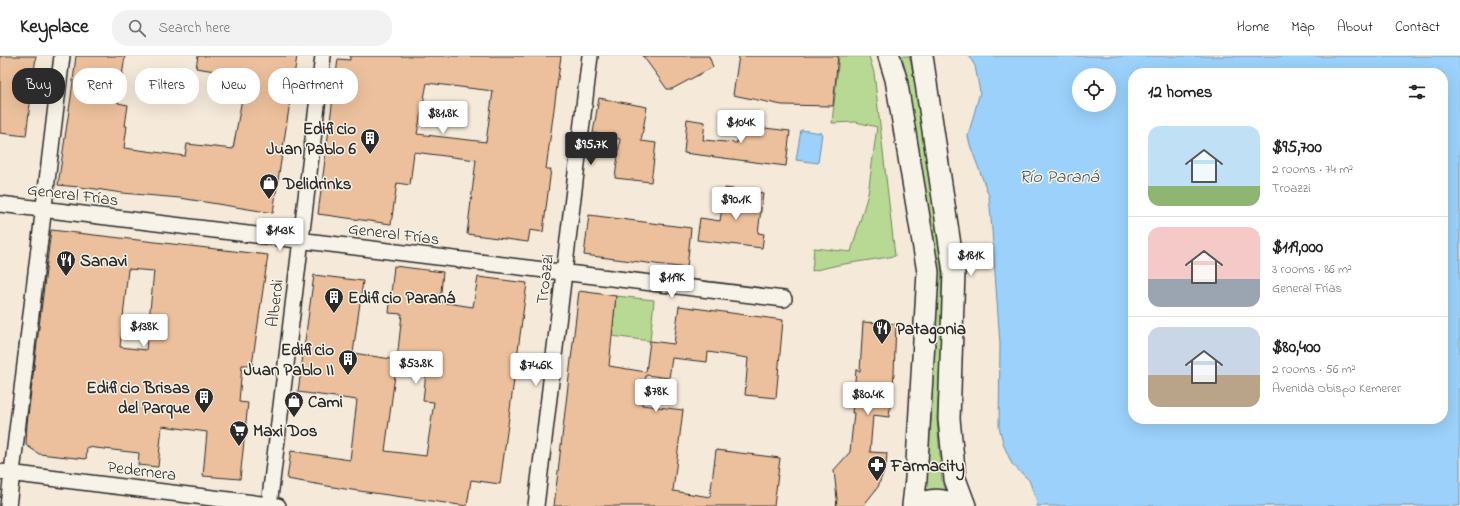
<!DOCTYPE html>
<html lang="en">
<head>
<meta charset="utf-8">
<style>
	:root { --surface:#fff; --page:#f2f2f2; --text:#222; --muted:#767676; --line:#e0e0e0; --accent:#2b2b2b }
	body { margin:0; font-family:"Indie Flower",sans-serif; background:var(--page); color:var(--text); height:100vh; display:flex; flex-direction:column; font-size:15px; white-space:nowrap }
	* { box-sizing:border-box; margin:0 }
	p { font-size:13px; color:var(--muted) }
	.icon { flex:none; width:22px; height:22px; fill:none; stroke:currentColor; stroke-width:2; stroke-linecap:round; stroke-linejoin:round }
	.map { position:relative; flex:1; overflow:hidden }
	.drawer { position:absolute; left:1128px; top:12px; width:320px; height:356px; display:flex; flex-direction:column; background:var(--surface); border-radius:16px; box-shadow:0 4px 16px #0002 }
	.drawer>* { flex:none }
	.guide { position:absolute; left:12px; top:12px; width:380px; height:36px; display:flex; gap:8px }
	.fabs { position:absolute; left:1072px; top:12px; display:grid; gap:8px }
	.fabs a { display:grid; place-items:center; width:44px; height:44px; border-radius:50%; background:var(--surface); box-shadow:0 4px 16px #0002; font-size:20px }
	.price { position:absolute; translate:-50% -34px; padding:0 9px; border-radius:4px; background:#fff; color:#222; font-size:13px; line-height:26px; filter:drop-shadow(0 1px 2px #0008) }
	.price::after { content:''; position:absolute; left:50%; top:24px; width:12px; height:9px; margin-left:-6px; background:inherit; clip-path:polygon(0 0,100% 0,50% 100%) }
	.price.selected { background:var(--accent); color:#fff }
	ul { padding:0; list-style:none }
	li { display:flex; align-items:center; gap:12px; height:100px; padding:0 20px }
	li+li { border-top:1px solid var(--line) }
	li span { display:grid; place-items:center; flex:none; width:112px; height:80px; border-radius:12px; color:#555 }
	li>.icon { margin-inline-start:auto }
	span .icon { width:48px; height:48px; fill:#fffc; stroke-width:1 }
	li b { font-size:17px }
	h2 { display:flex; justify-content:space-between; align-items:center; height:48px; padding:0 20px; font-size:17px }
	.chip { padding:0 14px; border-radius:16px; background:var(--surface); box-shadow:0 4px 16px #0002; font-size:14px; line-height:36px }
	.chip.selected { background:var(--accent); color:#fff }
	header { display:flex; align-items:center; gap:24px; box-sizing:border-box; height:56px; padding:0 20px; background:var(--surface); border-bottom:1px solid var(--line) }
	header strong { font-size:19px }
	nav { display:flex; gap:22px; margin-inline-start:auto; font-size:14px }
	.search { width:280px; height:36px; background:var(--page); display:flex; align-items:center; gap:10px; box-sizing:border-box; padding:0 14px; border-radius:16px; color:var(--muted); font-size:15px }
	.map>svg:first-child { display:block }
	.green { fill:#b8d993; stroke:#72825f }
	.water { fill:#9bd1fa; stroke:#6e8fa7; fill-rule:evenodd }
	.building { fill:#ecc09c; stroke:#2b2b2b; fill-rule:evenodd }
	.lines { fill:none; stroke-linecap:round; stroke-linejoin:round }
	.street-casing { stroke:#2b2b2b; stroke-width:18 }
	.secondary-casing { stroke:#2b2b2b; stroke-width:24 }
	.street { stroke:#f7f3e8; stroke-width:15 }
	.secondary { stroke:#f7f3e8; stroke-width:21 }
	.labels { text-anchor:middle; stroke-width:3; stroke-linejoin:round; paint-order:stroke }
	.poi-label { font-size:17px; font-weight:bold; fill:#2b2b2b; stroke:#f7f3e8; text-anchor:start }
	.street-label { font-size:17px; fill:#2b2b2b; stroke:#f7f3e8 }
	.water-label { font-size:18px; font-style:italic; fill:#47545f; stroke:#f7f3e8 }
</style>
</head>
<body>
<header>
<strong>Keyplace</strong>
<div class="search"><svg class="icon" aria-label="search" viewBox="0 0 24 24"><circle cx="10" cy="10" r="6"/><path d="M15 15l6 6"/></svg>Search here</div>
<nav><a>Home</a><a>Map</a><a>About</a><a>Contact</a></nav>
</header>
<div class="map">
<svg width="1460" height="450" viewBox="0 0 1460 450">
	<rect width="100%" height="100%" fill="#f5e9d9"/>
	<filter id="ink" filterUnits="userSpaceOnUse"><feTurbulence type="fractalNoise" baseFrequency=".025" numOctaves="2"/><feDisplacementMap in="SourceGraphic" scale="8" xChannelSelector="R" yChannelSelector="G"/><feConvolveMatrix kernelMatrix="1 2 1 2 8 2 1 2 1" color-interpolation-filters="sRGB"/></filter>
	<g filter="url(#ink)">
		<path class="green" d="M839,0h30l5,17 21,183 -57,9 -26,6 2,-23 37,4 17,-58 9,-67 -21,-5 -24,1z
			M901,0h8l3,10 19,122 11,84v49l-5,98 5,62 5,12 -24,-1 8,-71 4,-149 -14,-82 -17,-120z
			M616,240l38,4 -4,41 -38,-5z"/>
		<path class="water" d="M969,0h491v450h-423l-1,-7 -7,-19 -17,-16 -8,-18 -5,-19 1,-83 -8,-114 -3,-34 -19,-51 -2,-9 12,-44 -5,-26zM1133,17h310v346h-310zM1079,19h30v30h-30z
			M801,74l21,3 -4,30 -22,-3z"/>
		<path class="building" d="M0,0h36l-10,80 -26,-3z
			M76,0h49l-7,47 10,2 -3,21h2l-3,22 61,8 2,-12 46,5 13,-73 -50,-8 2,-12h99l-24,157 -93,-15 -58,-5 -33,-5 -31,-3 13,-88z
			M350,0h211l-15,113h5l-8,63 -13,-2 -2,12 -61,-8 9,-74 -62,-8 -4,33 -13,-2 -6,41 -73,-10 20,-155 12,1zM427,27l66,8 -7,51 -69,-8z
			M643,0h66l4,11 -41,22h-5z
			M739,0h99l-5,50 -51,-1 -49,-10z
			M599,42l48,9 -6,34 15,2 -5,39 -36,-4 5,-39 -27,-6z
			M687,63l18,3 -2,18 34,3 2,-18 51,6 -4,35 -102,-13z
			M725,132l38,5 -5,40 6,1 -2,14 -65,-8 3,-22 20,3z
			M589,159l102,13 -4,40 -103,-13z
			M51,174l217,25 -16,110h-10l-3,37 9,1 -8,76 -37,-3 4,-44 -45,-6 -4,41 -20,-2 1,-12 -52,-6 -1,12 -47,-5 -13,-9 1,-21zM128,213l26,2 -8,79 -26,-3z
			M394,210l49,6 -3,30 33,5 5,-30 49,6 -27,201 -29,-4 -4,26 -122,-17 -58,-10 4,-28 59,9 7,-60 -59,-8 16,-117 49,6 -10,72 44,7 -12,91 41,5 8,-54 -11,-1 4,-38 -30,-3 5,-46 -13,-1z
			M579,235l37,5 -7,70 37,6 4,-31 24,3 5,-38 104,14 -7,78 -31,-3 3,-37 -40,-6 -1,10 -35,-4 -3,20 -23,-3 -4,30 41,5 -10,81 37,6 6,-47 64,8 -6,48h-220z
			M863,266l33,2 -2,50 -5,43 -16,-2 -3,37 17,1 -1,12 -8,22 -15,19h-27l1,-7 -3,-29 16,-18 4,-39h-2l4,-43 4,1z"/>
		<g class="lines">
			<defs>
				<path id="street" d="M0,148l784,95
					M0,416l278,34
					M8,450l54,-450
					M269,450l54,-450
					M536,450l54,-450"/>
				<path id="secondary" d="M889,0l7,23 32,193 -12,207 -3,27
					M922,0l32,216 -5,147 6,60 10,27
					M917,450c13,-8 27,-7 40,0"/>
			</defs>
			<use href="#street" class="street-casing"/>
			<use href="#secondary" class="secondary-casing"/>
			<use href="#street" class="street"/>
			<use href="#secondary" class="secondary"/>
		</g>
	</g>
	<defs>
		<symbol id="building-pin" viewBox="-11 -11 22 30"><path d="M0 17L-7.5 6A9.5 9.5 0 1 1 7.5 6Z" fill="#2b2b2b" stroke="#f7f3e8"/><path d="M-4-6H4V6H1V3H-1V6H-4ZM-2.5-4.3h1.7v1.8h-1.7ZM.8-4.3h1.7v1.8H.8ZM-2.5-1h1.7V.8h-1.7ZM.8-1h1.7V.8H.8Z" fill="#fff"/></symbol>
		<symbol id="shop-pin" viewBox="-11 -11 22 30"><path d="M0 17L-7.5 6A9.5 9.5 0 1 1 7.5 6Z" fill="#2b2b2b" stroke="#f7f3e8"/><path d="M-5-2.5h2.3a2.7 3.5 0 0 1 5.4 0H5L5.5 6h-11ZM-1.5-2.5h3a1.5 2.3 0 0 0-3 0Z" fill="#fff"/></symbol>
		<symbol id="restaurant-pin" viewBox="-11 -11 22 30"><path d="M0 17L-7.5 6A9.5 9.5 0 1 1 7.5 6Z" fill="#2b2b2b" stroke="#f7f3e8"/><path d="M-5-6h1v4h1v-4h1v4h1v-4h1v5L-1.5 .5V6h-2V.5L-5-1ZM5-6V6H3V1.5H1.5Q1.5-4 5-6Z" fill="#fff"/></symbol>
		<symbol id="supermarket-pin" viewBox="-11 -11 22 30"><path d="M0 17L-7.5 6A9.5 9.5 0 1 1 7.5 6Z" fill="#2b2b2b" stroke="#f7f3e8"/><path d="M-6-5.5h2.5l.6 2H6L4.5 2H-2.5L-4.4-4H-6ZM-1.5 3.2a1.3 1.3 0 1 0 .1 0ZM3 3.2a1.3 1.3 0 1 0 .1 0Z" fill="#fff"/></symbol>
		<symbol id="pharmacy-pin" viewBox="-11 -11 22 30"><path d="M0 17L-7.5 6A9.5 9.5 0 1 1 7.5 6Z" fill="#2b2b2b" stroke="#f7f3e8"/><path d="M-2-6h4v4h4v4h-4v4h-4v-4h-4v-4h4Z" fill="#fff"/></symbol>
	</defs>
	<g fill-rule="evenodd">
		<use href="#building-pin" x="359" y="71" width="22" height="30"/>
		<use href="#shop-pin" x="258" y="116" width="22" height="30"/>
		<use href="#restaurant-pin" x="55" y="193" width="22" height="30"/>
		<use href="#building-pin" x="323" y="230" width="22" height="30"/>
		<use href="#restaurant-pin" x="871" y="261" width="22" height="30"/>
		<use href="#building-pin" x="337" y="292" width="22" height="30"/>
		<use href="#building-pin" x="193" y="330" width="22" height="30"/>
		<use href="#shop-pin" x="283" y="334" width="22" height="30"/>
		<use href="#supermarket-pin" x="228" y="363" width="22" height="30"/>
		<use href="#pharmacy-pin" x="866" y="398" width="22" height="30"/>
	</g>
	<g class="labels">
		<g class="poi-label">
			<text x="356" y="78" text-anchor="end">Edificio<tspan x="356" dy="20">Juan Pablo 6</tspan></text>
			<text x="283" y="133">Delidrinks</text>
			<text x="80" y="210">Sanavi</text>
			<text x="348" y="247">Edificio Paraná</text>
			<text x="896" y="278">Patagonia</text>
			<text x="334" y="299" text-anchor="end">Edificio<tspan x="334" dy="20">Juan Pablo II</tspan></text>
			<text x="190" y="337" text-anchor="end">Edificio Brisas<tspan x="190" dy="20">del Parque</tspan></text>
			<text x="308" y="351">Cami</text>
			<text x="253" y="380">Maxi Dos</text>
			<text x="891" y="415">Farmacity</text>
		</g>
		<g class="street-label">
			<text transform="translate(73 138) rotate(7)" y="6">General Frías</text>
			<text transform="translate(394 177) rotate(7)" y="6">General Frías</text>
			<text transform="translate(544 223) rotate(-83)" y="6">Troazzi</text>
			<text transform="translate(274 247) rotate(-83)" y="6">Alberdi</text>
			<text transform="translate(142 414) rotate(7)" y="6">Pedernera</text>
		</g>
		<g class="water-label">
			<text x="1059" y="126">Río Paraná</text>
		</g>
	</g>
</svg>
<div class="fabs">
<a><svg class="icon" aria-label="locate" viewBox="0 0 24 24"><circle cx="12" cy="12" r="6"/><path d="M12 2v4M12 18v4M2 12h4M18 12h4"/></svg></a>
</div>
<b class="price" style="left:443px;top:79px">$81.8K</b>
<b class="price" style="left:741px;top:88px">$104K</b>
<b class="price selected" style="left:591px;top:110px">$95.7K</b>
<b class="price" style="left:736px;top:165px">$90.1K</b>
<b class="price" style="left:280px;top:196px">$143K</b>
<b class="price" style="left:971px;top:221px">$181K</b>
<b class="price" style="left:672px;top:243px">$119K</b>
<b class="price" style="left:144px;top:292px">$138K</b>
<b class="price" style="left:416px;top:329px">$53.8K</b>
<b class="price" style="left:536px;top:331px">$74.6K</b>
<b class="price" style="left:656px;top:357px">$78K</b>
<b class="price" style="left:868px;top:360px">$80.4K</b>
<div class="guide">
<a class="chip selected">Buy</a>
<a class="chip">Rent</a>
<a class="chip">Filters</a>
<a class="chip">New</a>
<a class="chip">Apartment</a>
</div>
<section class="drawer">
<h2>12 homes<svg class="icon" aria-label="filters" viewBox="0 0 24 24"><path d="M4 7h16M4 17h16"/><circle cx="9" cy="7" r="2"/><circle cx="15" cy="17" r="2"/></svg></h2>
<ul>
<li><span style="background:linear-gradient(#bfe0f5 75%,#8fb573 0)"><svg class="icon" aria-label="home" viewBox="0 0 24 24"><path d="M3 11l9-7 9 7M6 9v11h12V9"/></svg></span><div><b>$95,700</b><p>2 rooms · 74 m²</p><p>Troazzi</p></div></li>
<li><span style="background:linear-gradient(#f6c9c9 65%,#9aa5b1 0)"><svg class="icon" aria-label="home" viewBox="0 0 24 24"><path d="M3 11l9-7 9 7M6 9v11h12V9"/></svg></span><div><b>$119,000</b><p>3 rooms · 86 m²</p><p>General Frías</p></div></li>
<li><span style="background:linear-gradient(#c9d6e8 60%,#b9a48a 0)"><svg class="icon" aria-label="home" viewBox="0 0 24 24"><path d="M3 11l9-7 9 7M6 9v11h12V9"/></svg></span><div><b>$80,400</b><p>2 rooms · 56 m²</p><p>Avenida Obispo Kemerer</p></div></li>
</ul>
</section>
</div>
</body>
</html>
